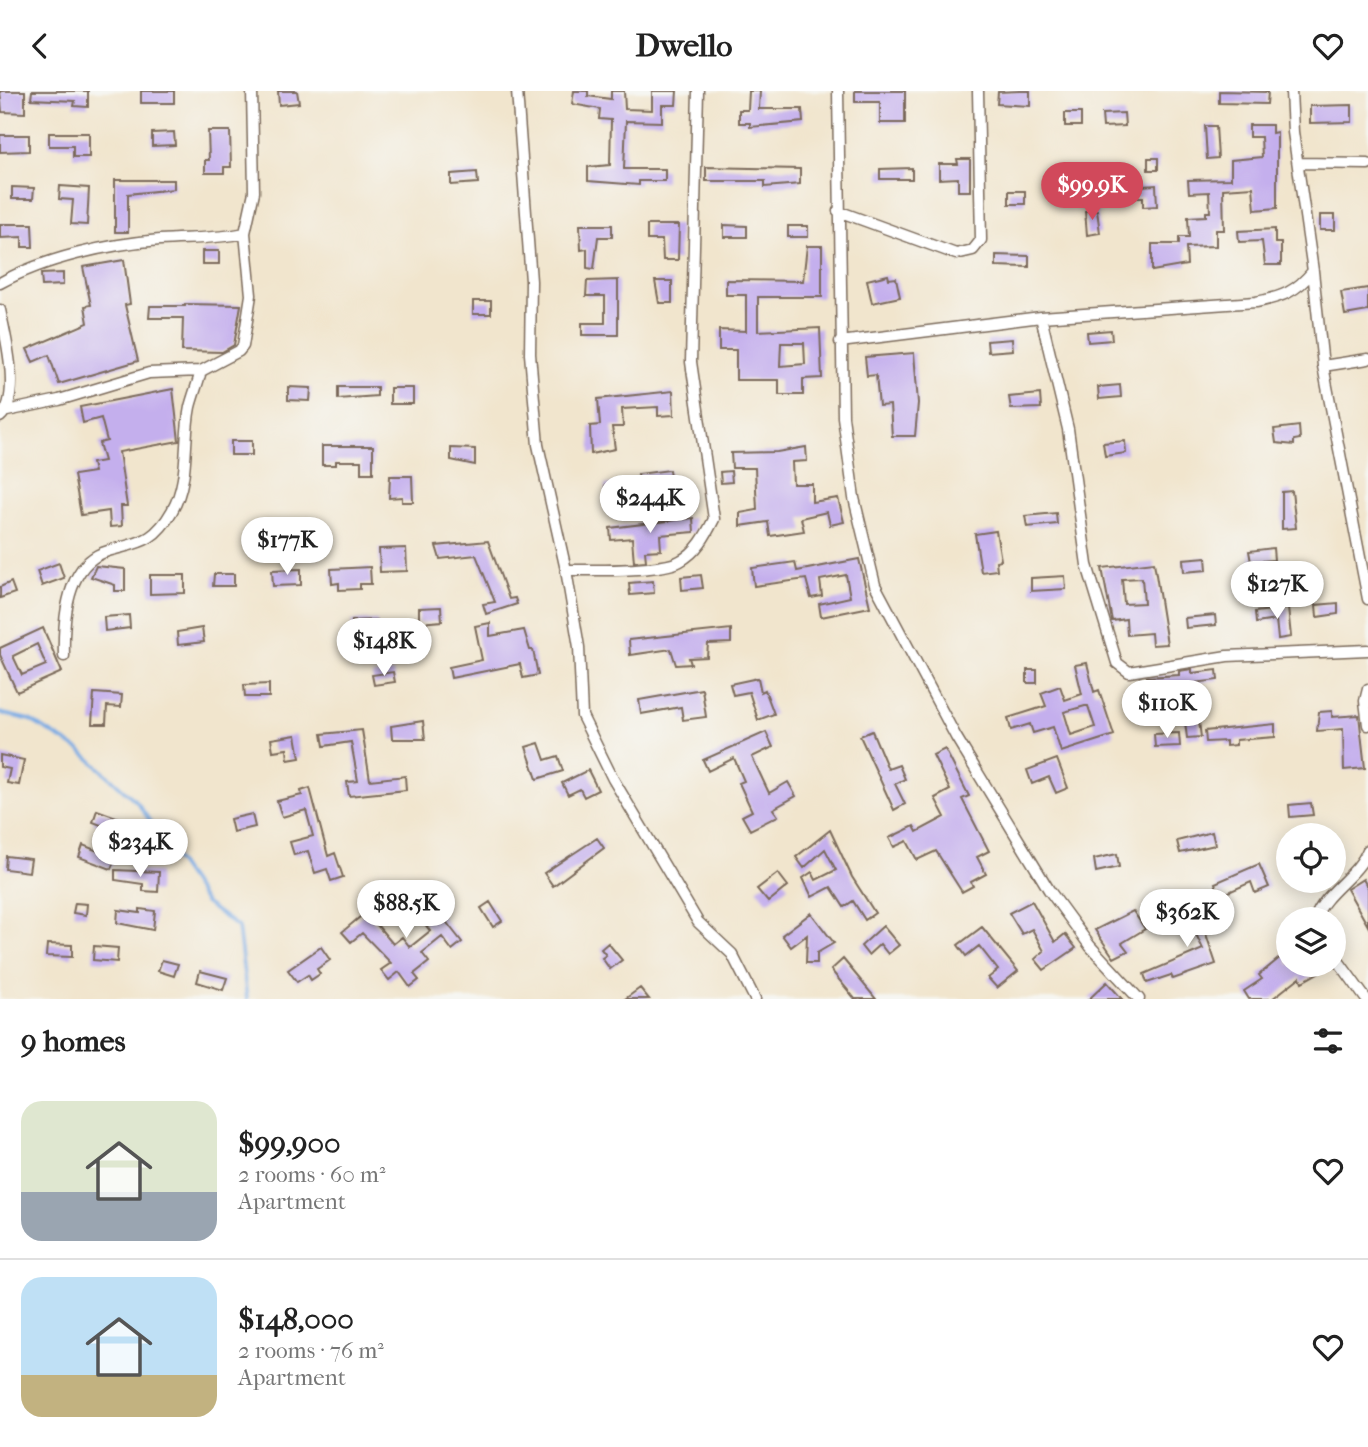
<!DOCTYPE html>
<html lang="en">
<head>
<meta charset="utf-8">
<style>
	:root { --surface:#fff; --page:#f6f6f6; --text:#222; --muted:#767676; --line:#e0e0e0; --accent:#d1495b }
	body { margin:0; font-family:"IM FELL French Canon",serif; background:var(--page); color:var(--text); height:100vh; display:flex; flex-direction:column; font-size:26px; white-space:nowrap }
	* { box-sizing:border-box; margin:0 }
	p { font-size:23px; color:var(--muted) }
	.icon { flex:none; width:38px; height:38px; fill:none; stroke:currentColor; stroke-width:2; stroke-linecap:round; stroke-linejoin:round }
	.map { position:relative; height:908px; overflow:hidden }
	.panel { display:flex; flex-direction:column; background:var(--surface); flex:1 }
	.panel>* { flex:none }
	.fabs { position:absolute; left:1276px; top:732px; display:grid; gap:14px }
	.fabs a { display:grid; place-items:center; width:70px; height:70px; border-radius:50%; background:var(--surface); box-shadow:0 4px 18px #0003; font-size:35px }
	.price { position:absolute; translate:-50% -60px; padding:0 16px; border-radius:24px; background:#fff; color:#222; font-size:23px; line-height:46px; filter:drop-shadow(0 2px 4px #0008) }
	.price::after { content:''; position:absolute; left:50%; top:42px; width:21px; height:16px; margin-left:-10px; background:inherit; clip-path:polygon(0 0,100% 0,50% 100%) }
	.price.selected { background:var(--accent); color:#fff }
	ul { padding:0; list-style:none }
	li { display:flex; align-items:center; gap:21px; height:175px; padding:0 21px }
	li+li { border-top:2px solid var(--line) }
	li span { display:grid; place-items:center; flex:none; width:196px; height:140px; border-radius:21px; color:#555 }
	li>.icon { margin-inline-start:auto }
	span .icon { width:84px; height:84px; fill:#fffc; stroke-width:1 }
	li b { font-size:30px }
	h2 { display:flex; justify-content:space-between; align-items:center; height:84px; padding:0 21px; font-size:30px }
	header { display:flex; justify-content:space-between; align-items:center; height:91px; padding:0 21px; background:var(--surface); font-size:32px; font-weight:700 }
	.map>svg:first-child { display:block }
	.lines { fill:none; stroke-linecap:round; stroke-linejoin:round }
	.stream { stroke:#78aae4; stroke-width:3.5 }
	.building { fill:#c4afed; fill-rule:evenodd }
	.minor-casing { stroke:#7b6b5b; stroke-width:13 }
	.minor { stroke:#fff; stroke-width:10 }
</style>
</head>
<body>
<header><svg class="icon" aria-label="back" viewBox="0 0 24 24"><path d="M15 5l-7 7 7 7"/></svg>Dwello<svg class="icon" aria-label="heart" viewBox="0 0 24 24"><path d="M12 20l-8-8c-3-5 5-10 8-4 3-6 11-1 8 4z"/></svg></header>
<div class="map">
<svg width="1368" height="908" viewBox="0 0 1368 908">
	<rect width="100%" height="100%" fill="#f6f6f2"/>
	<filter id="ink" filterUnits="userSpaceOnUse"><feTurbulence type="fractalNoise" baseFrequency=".0143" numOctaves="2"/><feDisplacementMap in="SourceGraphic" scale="14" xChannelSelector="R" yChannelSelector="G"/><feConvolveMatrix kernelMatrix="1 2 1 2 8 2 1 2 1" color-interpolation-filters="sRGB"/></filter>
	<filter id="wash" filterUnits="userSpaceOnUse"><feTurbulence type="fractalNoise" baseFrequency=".00686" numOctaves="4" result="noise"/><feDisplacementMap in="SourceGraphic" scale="28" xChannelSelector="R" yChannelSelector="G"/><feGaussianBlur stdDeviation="1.57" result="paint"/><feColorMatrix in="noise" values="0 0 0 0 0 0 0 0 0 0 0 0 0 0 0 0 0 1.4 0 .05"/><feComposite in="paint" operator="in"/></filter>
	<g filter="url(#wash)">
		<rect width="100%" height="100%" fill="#f1e5cd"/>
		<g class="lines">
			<path class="stream" d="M0,622l30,7 51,31 56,51 68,101 33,24 9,72"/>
		</g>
		<g id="blocks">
			<path class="building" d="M0,0h25v22l-23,-1z
				M32,0h56v16l-14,-1 1,-5 -44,-2z
				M141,0h33v12h-33z
				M278,0h19l2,12 -20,2z
				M574,0h14v5l23,3v-8h13l1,18 27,1v-19h25l-1,14h-14v17l-36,-1 -2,48h41v12h-26v4l-51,-4v-14l22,-2 1,-45 -12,-1 1,-10 -28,-5z
				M749,0h11l-1,18h43l1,13 -53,5v-4h-11v-13h9z
				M855,0h50v32h-25v-21h-25z
				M1020,0h10v15l-33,-2 1,-12z
				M1219,0l49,1 -1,12 -48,-1z
				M1352,14v17l-42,1v-17z
				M1065,22h16v13h-16z
				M1124,22l1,13 -22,1 -1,-13z
				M1249,34h23v8l5,-1v76l-22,2 -2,-23 -30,2 1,41h-8v16l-30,1 1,18 -35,6v-27h27v-7h10l-1,-20 18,-1v-4h4l-1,-20 -20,1 -1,-13 43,-1v-19l31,-3 -1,-20h-12z
				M1205,35h11l2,32 -11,1z
				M208,40h22l1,36h-7v6h-19v-13h4z
				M174,41l1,13 -23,1v-13z
				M49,42h40v24h-16v-11h-24z
				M0,44h29v16l-29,1z
				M1148,67h10v12h-10z
				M957,68h13v32h-12v-13l-19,1v-15h19z
				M706,76l94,2v15l-35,3v-6h-59z
				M912,77v11h-32v-10z
				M477,81l1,11 -27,2v-11z
				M115,89h59v9l-46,5v38h-13z
				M1156,94l1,21 -14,1v-10l-17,1v-11z
				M60,95l29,2 -2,37 -16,-1 2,-24 -14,-1z
				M12,96l22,1 -1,11h-21z
				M1009,100h16v13h-16z
				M1097,119l3,23 -13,2 -2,-24z
				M1320,124h15v15h-15z
				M0,133h32l1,23h-11v-10l-22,1z
				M580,134h32v12h-14l-4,32 -7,-1v-19l-6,1z
				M647,134h32l-1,35h-15l-1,-20h-15z
				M724,134l23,1v11h-23z
				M788,135h20v11h-20z
				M1275,138v14h6v22h-16l-3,-24 -23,1 -1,-11z
				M807,155h15v51h-64v34l62,-3 2,50 -19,1v16h-24v-15h-43v-30h-17v-20l27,1v-36h-20v-15l77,1zM781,252h23l1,21 -25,2z
				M202,160h17v13h-17z
				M996,164l33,1v11l-33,-1z
				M124,169l6,44 -5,1 13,56 -79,23 -10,-29 -16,7 -6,-13 61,-26 -3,-17 6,-1 -8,-38z
				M63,182v12l-21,1 -1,-12z
				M888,184l1,4 7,-1 4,19 -28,6 -5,-23z
				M618,189v55h-36v-12h23v-27h-19l1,-15z
				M655,190h17v22h-13z
				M1368,197v23l-23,4 -4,-23z
				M473,210h18v13h-18z
				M185,213l56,1 -7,40 -12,7 -40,-1 1,-33h-34l1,-12h35z
				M1111,239l1,10 -24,2 -1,-10z
				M1012,248l1,11 -25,2 -1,-11z
				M914,262l4,50 -3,33h-23l-2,-31 -11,1 -3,-31 -9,1 -2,-19z
				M1120,294l1,12 -22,2 -1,-12z
				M288,296l23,1 -1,13 -22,-1z
				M338,296h39v9l-39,3z
				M390,297h23v16h-23z
				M173,298l6,52 -60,11 8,54h-6l1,20 -12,1 -1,-16 -28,4 -7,-40 20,-3 -2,-9 12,-2 -5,-18 8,-2 -6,-23 -18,5 -3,-16z
				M673,300l1,24 -16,1v-9l-36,2 1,18h-11l3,22 -24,5 -1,-28 10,-1 -2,-26z
				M1040,303l1,14 -30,1 -2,-12z
				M1299,335l1,13 -6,1v5l-18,-2 -2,-14z
				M231,350h21v14h-21z
				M1125,350l1,12 -21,3 -2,-13z
				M322,355h51v27h-12v-12h-25v4h-14z
				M806,356l1,14 -15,1 1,22h19v18l26,-4 6,24 -14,3 -3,-13 -26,6 3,13 -34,5 -2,-14 -28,4v-13l17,-3 -2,-42h-23l-1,-15 46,-1z
				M451,357l24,1v16l-24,-5z
				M669,379l2,14 -18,2v5l-47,8 -1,-14 34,-3 -1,-8z
				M731,380l1,11 -11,1 -1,-11z
				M390,385h22l1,26h-11v-5l-13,1z
				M1292,400l4,37 -14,1v-37z
				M1056,422l1,11 -30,3 -2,-11z
				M693,427l1,14 -34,3 1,15 -16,1 1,10 -12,1 -2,-24 -21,2 -1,-12z
				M996,440l5,29 -5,1 1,9 -16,2 -6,-38z
				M488,450l21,58 6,-1 2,6 -31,10 -3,-10 12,-2 -19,-47 -36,4 -4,-13z
				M406,457l1,23 -27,1 -1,-23z
				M1273,457l1,12 -23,2 -2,-11z
				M1206,466l1,13 -23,2 -1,-13z
				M859,468l11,48 -49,10 -2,-13 31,-7 -4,-22 -26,5 2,16 -11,2 -5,-19 -52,7 -2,-18 43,-6 2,9z
				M1154,471l13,82 -15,1 -1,-12 -24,2 -1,-16 -14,2 -10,-53zM1142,487l2,25 -20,1 -2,-25z
				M59,472l5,15 -22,8 -5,-15z
				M96,475l29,3v22h-10v-6l-24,-8z
				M370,476l1,17h-11v5l-21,1v-7l-7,1 -1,-15z
				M301,478v16l-28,1 -1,-16z
				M214,483h20v12h-21z
				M150,484h35v18l-35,1z
				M701,484l2,13 -21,2 -1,-13z
				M1065,485l1,13 -35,2v-13z
				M653,490l1,12 -24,2 -1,-12z
				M11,491l4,11 -15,5v-11z
				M1338,512v11l-21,3 -1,-12z
				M441,516l1,14 -23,2v-15z
				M1288,517l3,29 -13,2 -2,-19 -20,3 -1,-11z
				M129,524l1,13 -25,3 -1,-14z
				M1215,524l1,10 -30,3 -1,-10z
				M377,529v17h-24l-1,-16z
				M490,532v13l34,-6 6,20h3l5,25 -15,3 -3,-14 -69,14 -2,-11 33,-7 -7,-34z
				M43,537l19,44 -45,20 -17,-37v-7zM37,553l9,21 -24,10 -9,-19z
				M202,537l2,14 -26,3 -1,-13z
				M731,538v14l-23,1 -1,13 -18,1 2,6 -15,1 -5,-16 -41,6 -1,-15z
				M1087,572l7,29 5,-2 15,45 -53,17 -8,-25 -20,6 -3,-9 -19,6 -3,-12 38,-12 -5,-13 19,-7 5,14 17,-6 -7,-29zM1085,615h3l7,21 -24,8 -7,-23z
				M1192,578v4l25,-3 1,10 -24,3 7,54 -14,1 -6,-50 -33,2 -1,-13 32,-2v-4z
				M1027,579h10v13h-10z
				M393,581l2,10 -21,3 -2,-10z
				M758,587l3,14 4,-2 9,24 -16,6 -9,-28 -16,3 -3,-11z
				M269,593v13h-24l-1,-12z
				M702,598l4,28 -23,3 -2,-13 -40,7 -2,-14z
				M94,602l28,2 -1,12 -14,-1 -1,18h-14z
				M1332,620v6l27,-2 6,53 -21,2 -1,-41 -26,2 2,-19z
				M423,630l2,18h-33l-1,-13z
				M1275,633v13l-39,3v5l-10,1v-5l-20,1 -1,-11z
				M362,639l8,50 35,-4 1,14 -57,6 -2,-14 11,-1 -7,-39 -27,4 -2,-12z
				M872,640l16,38 11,-4 6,14 -10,5 10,20 -11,6 -34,-74z
				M766,641l7,15 -21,10 17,36 19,-11 8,14 -23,13 5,7 -28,14 -8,-14 10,-5 -13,-28 5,-2 -10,-23 -26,13 -5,-11z
				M1179,642l1,13 -25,1 -1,-13z
				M296,644l4,23 -12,2 -1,-11 -14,2 -2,-12z
				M539,652l6,17 13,-4 5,15 -26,8 -11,-32z
				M945,658l24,47 -7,3 27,52 -12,6 9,17 -15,8 2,4 -11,6 -26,-41 -19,9 -10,-19 -13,6 -5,-9 25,-12 3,6 28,-15 -10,-19 15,-8 -17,-35z
				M0,664l24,5 -5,25 -12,-2 3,-14 -10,-2z
				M1057,668l11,29 -12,5 -7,-16 -17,7 -5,-14z
				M588,679l10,20 -14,7 -4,-8 -12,6 -6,-12z
				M310,697l18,68 7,-3 8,24 -12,4 -4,-12 -12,4 -7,-22 -14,4 -4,-13 23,-6 -7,-26 -24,7 -5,-16 25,-6 -1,-4z
				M1311,712l2,12 -23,2 -1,-12z
				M97,719l33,12 -19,47 -32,-12 4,-12 22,9 9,-24 -21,-8z
				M252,723l3,13 -22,5 -3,-13z
				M830,739l22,47 23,36 -10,7 -12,-19 -9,6 -13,-20 -19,10 -9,-19 9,-6 4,8 20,-10 -11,-21 -21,19 -8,-11z
				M1212,741l3,13 -35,8 -3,-12z
				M597,747l7,10 -51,38 -9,-13z
				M1117,763l2,13 -23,5 -2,-13z
				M6,765l25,3 -2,13 -24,-3z
				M1259,773l10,23 -14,6 -4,-11 -31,14 -5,-13z
				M115,779l44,2 -1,20 -15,-1v-7l-28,-4z
				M778,782l10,13 -20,16 -11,-13z
				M1363,788l5,9v38l-21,-37z
				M422,800l40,51 -10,8 -10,-13 -20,16 7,9 -15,12 5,6 -9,7 -11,-15 -10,8 -8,-10 10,-7 -29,-30 -11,9 -9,-10 24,-20 27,32 9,-7 8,10 20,-16 -22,-30z
				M1032,810l23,41 10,-8 11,14 -32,22 -9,-11 9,-8 -12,-22 -10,5 -13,-21z
				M490,811l12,19 -9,6 -12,-19z
				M1188,811l1,9 8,-3 10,22 -2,1 11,33 -43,15 -2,-4 -24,8 -3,-9 59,-25 -17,-36 -19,3 -1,-10z
				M75,812l12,1 -1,11 -13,-2z
				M140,818l15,2 -2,19 -36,-7 1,-13 22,3z
				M1133,820l12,18 -23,14 6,8 -14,7 -19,-28z
				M811,822l23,30 -17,10v10h-11l1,-28 -16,12 -9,-12z
				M883,835l16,19 -11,9 -8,-10 -12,11 -7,-9z
				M982,836l36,44 -21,17 -9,-10 10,-8 -19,-24 -13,10 -8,-11z
				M608,852l14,17 -12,9 -8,-11 4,-3 -5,-6z
				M47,853l25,1v12l-26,-1z
				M94,855l24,2 -1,14 -24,-2z
				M321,856l9,13 -13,9 3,5 -9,6 -3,-5 -11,7 -9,-12z
				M1288,860v13l44,1 -30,17 -2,-5 -28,22h-23l-5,-8 18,-12 -3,-4z
				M843,868l33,40h-21l-24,-29z
				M162,869l16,4 -4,12 -16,-5z
				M200,880l27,7 -4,12 -26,-8z
				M1107,891l15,17h-33z
				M640,897l9,11h-24z"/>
		</g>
	</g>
	<g filter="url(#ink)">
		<use href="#blocks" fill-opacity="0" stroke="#7b6b5b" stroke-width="2"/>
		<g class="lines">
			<defs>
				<path id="minor" d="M517,0l14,190 -1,73 8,91 28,125 13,77 3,69 31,63 85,143 34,32 23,45
					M838,0l5,326 11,81 21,87 81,152 93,153 41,56 49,53
					M1291,0l2,41 20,139 10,95 45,233
					M1298,72l70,1
					M838,120l118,43 17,-4 8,-10 -3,-149
					M0,192c45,-25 108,-39 160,-43 28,-2 57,-1 85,-7
					M0,219c5,24 22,89 0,107
					M1041,226l27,112 19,136 30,98 12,9 98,-16 141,-6
					M840,251l201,-25 215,-15c26,-5 40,-10 57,-31
					M1323,275l45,-7
					M7,320l52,-11 90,-27 52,-2
					M566,479c25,0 94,2 114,-9 17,-9 26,-26 34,-42l-23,-157 7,-271
					M64,565c-1,-34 1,-93 44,-105 31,-9 46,-8 64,-40 18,-31 11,-70 18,-104 3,-12 8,-24 11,-36l38,-20 4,-5 8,-51 -6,-62 9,-41 -2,-101
					M1368,598l-3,12 3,24
					M1315,828c10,-28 42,-42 53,-69
					M1334,864l32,44"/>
			</defs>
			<use href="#minor" class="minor-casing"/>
			<use href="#minor" class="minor"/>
		</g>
	</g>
</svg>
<div class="fabs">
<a><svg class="icon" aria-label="locate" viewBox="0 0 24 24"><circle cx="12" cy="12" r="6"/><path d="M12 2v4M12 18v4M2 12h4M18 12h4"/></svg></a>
<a><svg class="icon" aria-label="layers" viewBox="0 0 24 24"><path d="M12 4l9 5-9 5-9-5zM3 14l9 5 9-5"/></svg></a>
</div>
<b class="price selected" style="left:1092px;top:131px">$99.9K</b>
<b class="price" style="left:650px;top:444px">$244K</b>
<b class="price" style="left:287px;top:486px">$177K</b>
<b class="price" style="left:1277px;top:530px">$127K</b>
<b class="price" style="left:384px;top:587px">$148K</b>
<b class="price" style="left:1167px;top:649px">$110K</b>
<b class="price" style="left:140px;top:788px">$234K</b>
<b class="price" style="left:406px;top:849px">$88.5K</b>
<b class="price" style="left:1187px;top:858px">$362K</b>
</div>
<section class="panel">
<h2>9 homes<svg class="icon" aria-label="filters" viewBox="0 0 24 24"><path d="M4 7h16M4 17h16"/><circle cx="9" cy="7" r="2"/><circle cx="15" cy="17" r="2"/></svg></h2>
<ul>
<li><span style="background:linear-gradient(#dfe7d0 65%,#9aa5b1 0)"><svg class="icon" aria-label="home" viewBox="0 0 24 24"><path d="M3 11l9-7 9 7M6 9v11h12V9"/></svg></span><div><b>$99,900</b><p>2 rooms · 60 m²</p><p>Apartment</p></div><svg class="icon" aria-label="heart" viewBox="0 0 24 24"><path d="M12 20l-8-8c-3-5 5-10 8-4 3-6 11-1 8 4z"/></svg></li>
<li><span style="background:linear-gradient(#bfe0f5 70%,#c2b280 0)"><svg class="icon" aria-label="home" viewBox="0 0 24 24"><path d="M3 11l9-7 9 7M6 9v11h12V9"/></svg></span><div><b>$148,000</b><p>2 rooms · 76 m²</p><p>Apartment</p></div><svg class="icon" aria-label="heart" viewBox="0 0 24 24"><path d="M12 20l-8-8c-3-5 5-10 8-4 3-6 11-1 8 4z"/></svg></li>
</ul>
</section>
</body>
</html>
